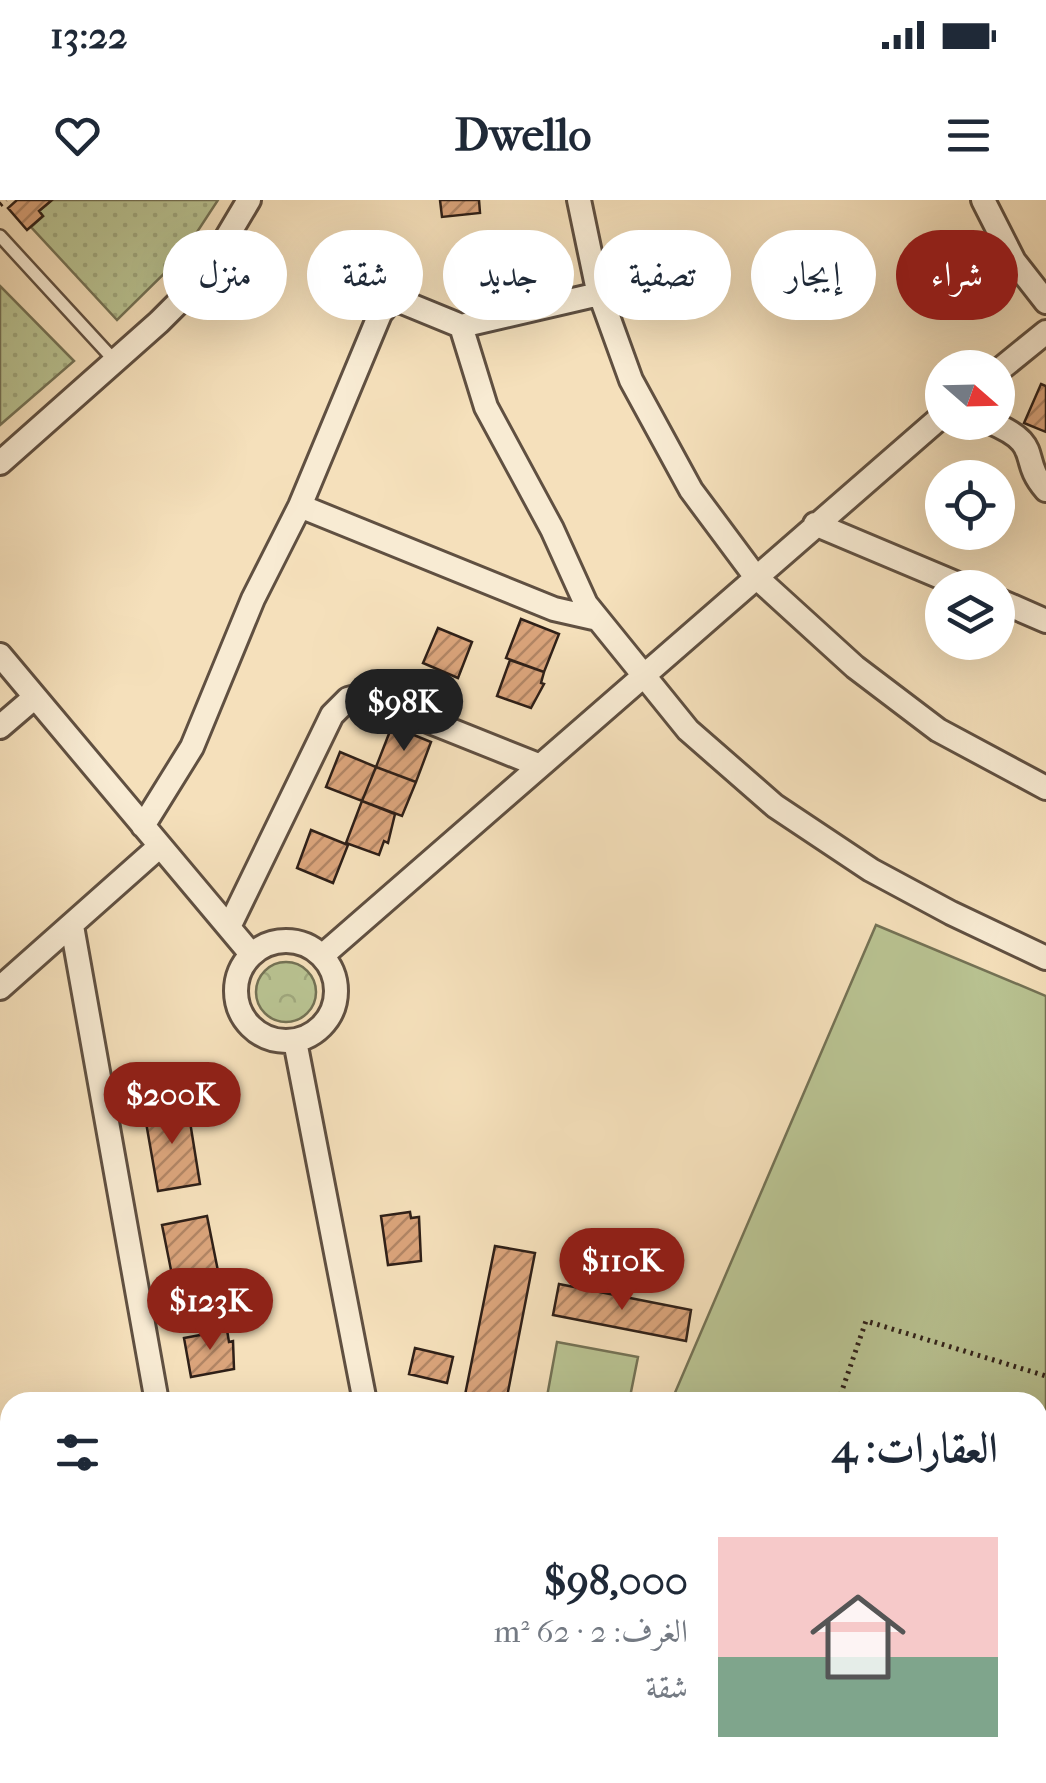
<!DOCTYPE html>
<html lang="ar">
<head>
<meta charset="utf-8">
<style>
	:root { --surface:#fff; --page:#f6f6f7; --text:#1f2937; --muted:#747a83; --line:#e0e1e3; --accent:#8f2418 }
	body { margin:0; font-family:"IM FELL French Canon",Amiri,serif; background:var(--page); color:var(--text); direction:rtl; height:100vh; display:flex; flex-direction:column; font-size:38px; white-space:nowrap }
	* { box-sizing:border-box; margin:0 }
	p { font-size:32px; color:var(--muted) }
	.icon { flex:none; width:55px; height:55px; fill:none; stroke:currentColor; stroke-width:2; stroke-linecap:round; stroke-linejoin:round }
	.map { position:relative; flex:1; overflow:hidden; direction:ltr }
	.side { position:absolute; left:0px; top:1192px; width:1048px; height:392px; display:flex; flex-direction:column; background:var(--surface); border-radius:30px 30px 0 0; box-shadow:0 10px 40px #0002; direction:rtl }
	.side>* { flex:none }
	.banner { position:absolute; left:30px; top:30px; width:988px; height:90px; direction:rtl; display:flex; gap:20px }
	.needle { width:65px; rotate:110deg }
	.fabs { position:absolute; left:925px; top:150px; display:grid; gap:20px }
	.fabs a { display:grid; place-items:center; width:90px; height:90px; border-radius:50%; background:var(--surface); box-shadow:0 10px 40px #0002; font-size:50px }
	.price { position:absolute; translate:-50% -85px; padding:0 22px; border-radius:35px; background:var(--accent); color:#fff; font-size:32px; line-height:65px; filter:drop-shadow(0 2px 5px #0008) }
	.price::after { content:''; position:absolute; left:50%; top:60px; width:30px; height:22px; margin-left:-15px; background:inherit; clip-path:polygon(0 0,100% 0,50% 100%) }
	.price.active { background:#222; color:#fff }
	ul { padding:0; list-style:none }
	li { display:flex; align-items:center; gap:30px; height:250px; padding:0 50px }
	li+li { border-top:2px solid var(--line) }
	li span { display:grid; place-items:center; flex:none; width:280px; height:200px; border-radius:0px; color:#555 }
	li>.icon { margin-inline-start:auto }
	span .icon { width:120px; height:120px; fill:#fffc; stroke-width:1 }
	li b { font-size:42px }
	h2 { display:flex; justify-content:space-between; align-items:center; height:120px; padding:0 50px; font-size:42px }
	.chip { padding:0 35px; border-radius:45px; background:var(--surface); box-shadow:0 10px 40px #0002; font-size:35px; line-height:90px }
	.chip.active { background:var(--accent); color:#fff }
	.status { display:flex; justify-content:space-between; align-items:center; height:70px; padding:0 50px; background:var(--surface); direction:ltr }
	.status svg { height:28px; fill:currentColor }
	header { display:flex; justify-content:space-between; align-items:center; height:130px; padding:0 50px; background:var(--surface); font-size:45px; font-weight:700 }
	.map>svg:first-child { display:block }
	.grass { fill:url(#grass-dots); stroke:#747255; stroke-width:2.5 }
	.park { fill:url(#park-crowns); stroke:#747255; stroke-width:2.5 }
	.garden { fill:#b9c392; stroke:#747255; stroke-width:2.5 }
	.building { fill:url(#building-hatch); stroke:#2f2018; stroke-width:2.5 }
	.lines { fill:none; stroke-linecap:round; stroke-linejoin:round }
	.service-casing { stroke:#605041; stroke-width:16 }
	.minor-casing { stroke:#605041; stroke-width:28 }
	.tertiary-casing { stroke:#605041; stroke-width:35 }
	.path { stroke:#2f2018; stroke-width:5; stroke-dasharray:2.5 5; stroke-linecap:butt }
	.service { stroke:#f8ebd3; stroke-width:11 }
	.minor { stroke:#f8ebd3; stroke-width:22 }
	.tertiary { stroke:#f8ebd3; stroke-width:30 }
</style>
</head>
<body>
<div class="status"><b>13:22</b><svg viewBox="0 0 49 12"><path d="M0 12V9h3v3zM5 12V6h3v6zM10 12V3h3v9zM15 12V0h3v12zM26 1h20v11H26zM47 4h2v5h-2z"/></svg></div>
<header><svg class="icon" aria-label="menu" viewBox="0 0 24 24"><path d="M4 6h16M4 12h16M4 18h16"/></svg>Dwello<svg class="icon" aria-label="heart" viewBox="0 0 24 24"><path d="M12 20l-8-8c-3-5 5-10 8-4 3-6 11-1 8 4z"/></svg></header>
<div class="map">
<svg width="1046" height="1583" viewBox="0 0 1046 1583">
	<defs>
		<pattern id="grass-dots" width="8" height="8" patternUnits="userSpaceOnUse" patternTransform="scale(2.5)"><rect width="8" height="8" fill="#b9c392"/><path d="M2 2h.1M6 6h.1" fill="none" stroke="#9fa77d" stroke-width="1.8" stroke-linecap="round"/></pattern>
		<pattern id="park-crowns" width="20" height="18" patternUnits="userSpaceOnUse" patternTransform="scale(2.5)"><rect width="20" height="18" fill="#b9c392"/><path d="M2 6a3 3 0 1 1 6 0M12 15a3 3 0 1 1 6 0" fill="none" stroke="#9fa77d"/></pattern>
		<pattern id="building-hatch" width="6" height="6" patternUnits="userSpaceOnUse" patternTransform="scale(2.5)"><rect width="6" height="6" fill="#daa47b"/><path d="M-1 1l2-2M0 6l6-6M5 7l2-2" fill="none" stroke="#b18564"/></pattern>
	</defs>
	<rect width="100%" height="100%" fill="#f5e0bb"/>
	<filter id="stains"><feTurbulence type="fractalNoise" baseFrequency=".002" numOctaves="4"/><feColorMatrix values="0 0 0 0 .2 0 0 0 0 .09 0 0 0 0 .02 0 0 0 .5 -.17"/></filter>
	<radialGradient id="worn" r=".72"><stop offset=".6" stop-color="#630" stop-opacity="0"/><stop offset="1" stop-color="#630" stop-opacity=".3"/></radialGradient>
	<path class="grass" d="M52,0h166l-38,58 -63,62 -86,-93 12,-11 -4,-5z
		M0,86l74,75 -74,64z"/>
	<path class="park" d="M256 792a30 30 0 1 1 60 0a30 30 0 1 1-60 0Z"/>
	<path class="garden" d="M876,725l170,71v434l-8,20v-48h-367z
		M557,1142l81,15 -9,45h-83z"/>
	<path class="building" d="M17,0h35l-13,11 4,5 -16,14 -19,-22z
		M440,0h39l1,13 -38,4z
		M1041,184l5,2v46l-22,-9z
		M521,419l38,15 -15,38 -38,-14z
		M438,428l34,14 -14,36 -35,-15z
		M510,460l34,12 -3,11 3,1 -13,24 -34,-12z
		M392,526l39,16 -15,40 -40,-15z
		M340,552l36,15 -14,34 -36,-14z
		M376,567l40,15 -14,34 -40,-15z
		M362,601l33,13 -7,29 -4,-2 -5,14 -33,-12z
		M311,630l37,15 -15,38 -36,-15z
		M187,903l13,81 -42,7 -14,-80z
		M410,1012l1,6 8,-1 2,44 -33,4 -7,-49z
		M207,1016l17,85 -45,9 -17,-85z
		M495,1046l40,7 -29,149 -41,-7z
		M559,1084l132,26 -5,31 -133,-26z
		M227,1130l2,12 4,-1 1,28 -43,8 -7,-39z
		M415,1148l38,9 -6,26 -38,-9z"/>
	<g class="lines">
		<defs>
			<path id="service" d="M0,36l115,125"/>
			<path id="minor" d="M579,0l18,86 34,94 60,110 64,86 100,91 83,63 108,58
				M983,0l31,61 32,41
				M461,126l25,81 66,122 34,75 102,126 87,76 96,64 80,43 95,45
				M998,171l48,-39
				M990,222c56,24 27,35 56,68
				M0,263l159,-141 43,-43 47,-79
				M300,306l254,103 44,10
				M815,324l152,64
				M998,400l48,21
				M0,455l251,299
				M0,527l35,-30
				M143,626l49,-79 61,-148 47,-93 80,-192 9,-11 11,-2 61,25 138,-32
				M72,726l85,476
				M229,727l103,-212 16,-16 15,-4 175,70
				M236 791a50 50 0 1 1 100 0a50 50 0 1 1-100 0Z
				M322,756l620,-540
				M0,788l160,-142
				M295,841l70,361
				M1038,1344l8,-20"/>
			<path id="tertiary" d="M0,1253l10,2
				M1038,1465l8,3"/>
		</defs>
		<use href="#service" class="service-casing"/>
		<use href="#minor" class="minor-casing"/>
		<use href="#tertiary" class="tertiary-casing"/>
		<path class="path" d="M0,5l6,-5
			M838,1202l28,-81 180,55
			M951,1575l7,8"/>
		<use href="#service" class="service"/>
		<use href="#minor" class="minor"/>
		<use href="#tertiary" class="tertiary"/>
	</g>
	<rect width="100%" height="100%" filter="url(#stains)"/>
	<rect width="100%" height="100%" fill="url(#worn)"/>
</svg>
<div class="fabs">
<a><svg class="needle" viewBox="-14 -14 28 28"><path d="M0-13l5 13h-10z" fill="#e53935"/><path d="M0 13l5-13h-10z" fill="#747a83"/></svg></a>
<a><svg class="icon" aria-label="locate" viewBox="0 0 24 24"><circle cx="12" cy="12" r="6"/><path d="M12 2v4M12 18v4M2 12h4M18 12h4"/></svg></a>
<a><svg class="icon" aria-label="layers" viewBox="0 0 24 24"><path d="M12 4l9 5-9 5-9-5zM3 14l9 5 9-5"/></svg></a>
</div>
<b class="price active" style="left:404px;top:554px">$98K</b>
<b class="price" style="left:172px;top:947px">$200K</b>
<b class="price" style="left:622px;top:1113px">$110K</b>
<b class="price" style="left:210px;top:1153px">$123K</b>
<div class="banner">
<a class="chip active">شراء</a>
<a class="chip">إيجار</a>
<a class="chip">تصفية</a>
<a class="chip">جديد</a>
<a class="chip">شقة</a>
<a class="chip">منزل</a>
</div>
<section class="side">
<h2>العقارات: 4<svg class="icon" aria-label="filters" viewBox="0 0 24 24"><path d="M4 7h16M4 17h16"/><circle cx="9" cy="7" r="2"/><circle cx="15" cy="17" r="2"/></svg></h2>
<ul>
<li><span style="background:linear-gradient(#f6c9c9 60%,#7fa58c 0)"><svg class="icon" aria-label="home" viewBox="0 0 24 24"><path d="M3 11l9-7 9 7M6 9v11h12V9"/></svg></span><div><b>$98,000</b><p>الغرف: 2 · 62 m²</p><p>شقة</p></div></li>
</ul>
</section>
</div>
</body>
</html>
